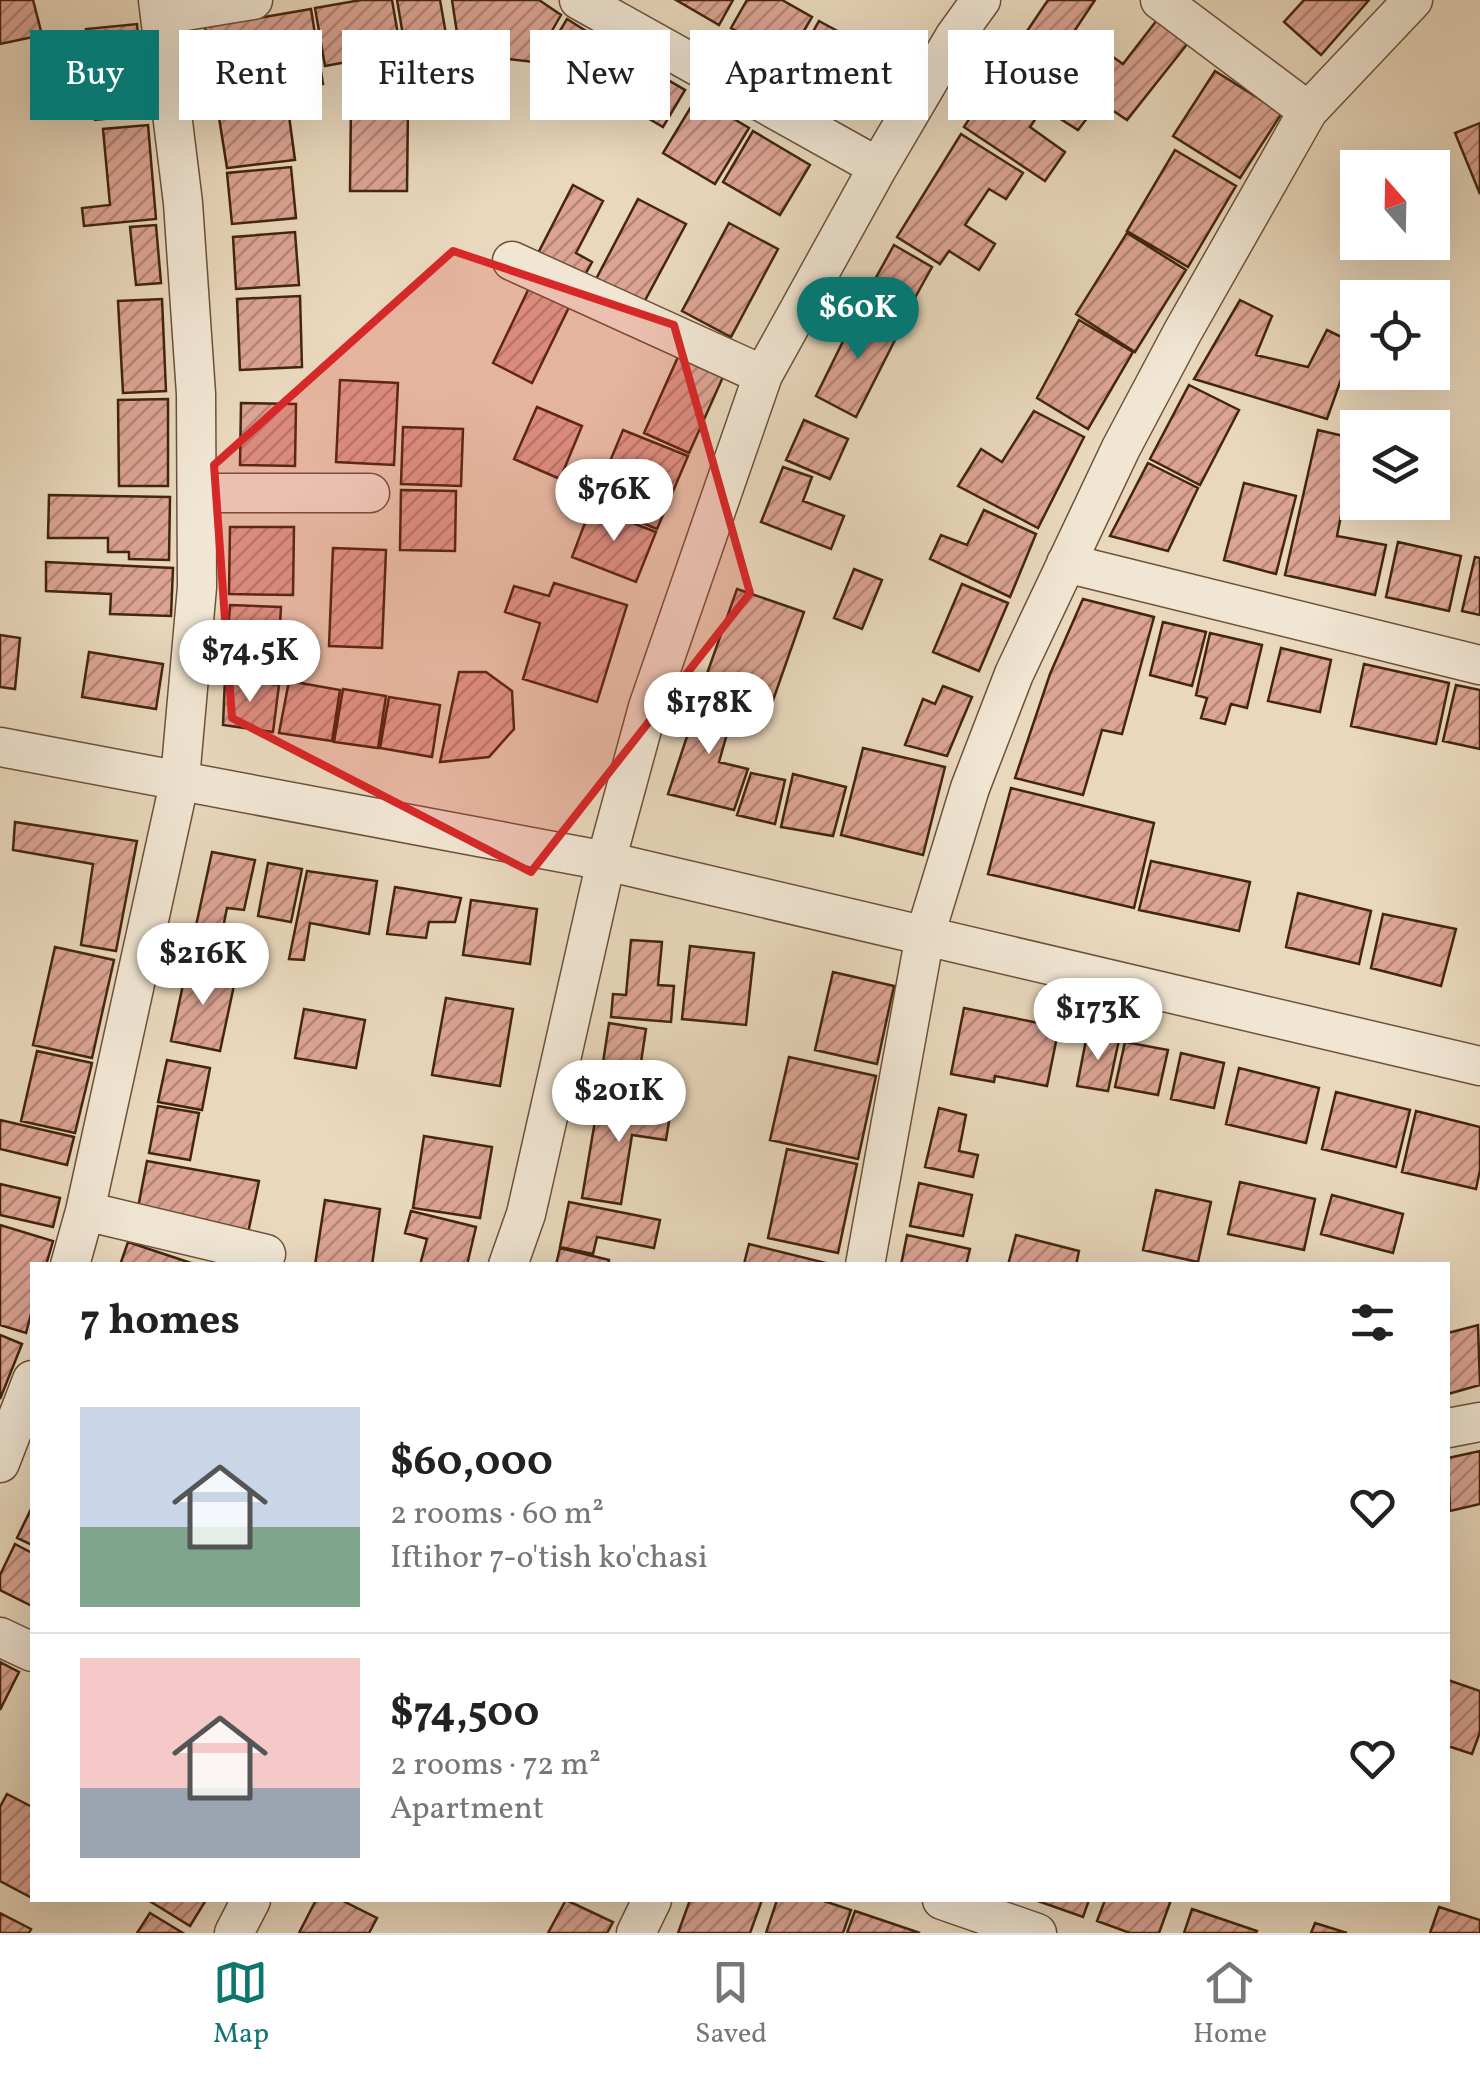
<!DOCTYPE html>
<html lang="en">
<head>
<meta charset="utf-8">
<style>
	:root { --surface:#fff; --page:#f2f2f2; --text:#222; --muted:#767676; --line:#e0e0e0; --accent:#0f766e }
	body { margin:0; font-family:Vollkorn,serif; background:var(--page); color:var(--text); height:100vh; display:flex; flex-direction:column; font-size:38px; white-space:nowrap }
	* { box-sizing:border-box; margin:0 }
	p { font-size:32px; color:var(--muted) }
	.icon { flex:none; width:55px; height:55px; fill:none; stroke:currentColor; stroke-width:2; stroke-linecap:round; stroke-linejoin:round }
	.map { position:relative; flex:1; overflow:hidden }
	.sheet { position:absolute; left:30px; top:1262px; width:1420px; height:640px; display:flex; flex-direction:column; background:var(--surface); border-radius:0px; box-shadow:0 10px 40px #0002 }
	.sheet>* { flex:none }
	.banner { position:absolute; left:30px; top:30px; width:1420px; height:90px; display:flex; gap:20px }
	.needle { width:65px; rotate:340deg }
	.controls { position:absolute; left:1340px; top:150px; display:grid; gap:20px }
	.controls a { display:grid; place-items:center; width:110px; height:110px; border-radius:0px; background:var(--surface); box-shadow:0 10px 40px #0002; font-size:50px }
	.price { position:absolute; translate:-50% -85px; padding:0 22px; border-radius:35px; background:#fff; color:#222; font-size:32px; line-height:65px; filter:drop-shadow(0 2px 5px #0008) }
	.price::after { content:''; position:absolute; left:50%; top:60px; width:30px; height:22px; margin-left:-15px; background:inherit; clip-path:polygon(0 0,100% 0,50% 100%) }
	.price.current { background:var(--accent); color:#fff }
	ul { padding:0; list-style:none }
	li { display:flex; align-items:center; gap:30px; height:250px; padding:0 50px }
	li+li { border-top:2px solid var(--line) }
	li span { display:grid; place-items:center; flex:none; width:280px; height:200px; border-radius:0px; color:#555 }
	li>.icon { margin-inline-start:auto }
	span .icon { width:120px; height:120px; fill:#fffc; stroke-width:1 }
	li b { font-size:42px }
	h2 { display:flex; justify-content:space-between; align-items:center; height:120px; padding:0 50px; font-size:42px }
	.tag { padding:0 35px; border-radius:0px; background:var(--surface); box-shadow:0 10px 40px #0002; font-size:35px; line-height:90px }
	.tag.current { background:var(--accent); color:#fff }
	.tabs { display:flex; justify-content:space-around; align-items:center; height:140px; border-top:2px solid var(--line); background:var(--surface); font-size:28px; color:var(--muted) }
	.tabs a { display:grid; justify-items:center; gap:5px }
	.tabs .current { color:var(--accent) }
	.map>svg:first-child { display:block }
	.building { fill:url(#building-hatch); stroke:#43260d; stroke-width:2.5 }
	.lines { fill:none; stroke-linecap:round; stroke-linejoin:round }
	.minor-casing { stroke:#6c5239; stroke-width:41 }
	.minor { stroke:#f1e6d4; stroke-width:38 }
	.marked { fill:#d62828; fill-opacity:0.2; stroke:#d62828; stroke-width:8; stroke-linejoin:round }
</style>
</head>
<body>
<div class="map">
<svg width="1480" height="1933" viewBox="0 0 1480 1933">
	<defs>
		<pattern id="building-hatch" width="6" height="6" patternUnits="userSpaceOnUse" patternTransform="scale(2.5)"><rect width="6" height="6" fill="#dca494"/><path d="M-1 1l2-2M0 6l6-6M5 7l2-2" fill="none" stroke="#b48577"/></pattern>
	</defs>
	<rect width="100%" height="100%" fill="#e9d8bd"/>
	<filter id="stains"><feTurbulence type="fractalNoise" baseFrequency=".002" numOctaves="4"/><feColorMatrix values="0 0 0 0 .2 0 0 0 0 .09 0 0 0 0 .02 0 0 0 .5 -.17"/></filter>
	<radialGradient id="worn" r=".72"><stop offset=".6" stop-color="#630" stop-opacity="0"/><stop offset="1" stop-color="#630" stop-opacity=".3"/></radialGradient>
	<path class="building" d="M0,0h33l9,35 -42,9z
		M361,0h31l9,52 -76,14 -10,-58z
		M397,0h43l7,40 -42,7z
		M452,0h87l22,15 -27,47 -36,-4 1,16 -35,5z
		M676,0h57l-14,25z
		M747,0h35l30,17 -25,43 -56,-32z
		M1048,0h47l-20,30 48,34 34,-44 31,23 -61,77 -110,-74z
		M1304,0h65l-48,55 -37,-33z
		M311,9l12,75 -106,17 -12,-74z
		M567,19l46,29 -24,40 -46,-29z
		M819,21l35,19 -25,43 -34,-19z
		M137,24l9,91 -51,5 -9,-91z
		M861,42l34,18 -25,46 -34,-19z
		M622,53l63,37 -22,37 -63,-37z
		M1012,53l82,56 -16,21 -35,-22 -13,19 35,25 -20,29 -81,-54z
		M1215,71l67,42 -42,65 -67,-42z
		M286,94l9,66 -68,8 -10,-63z
		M697,97l52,31 -34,56 -52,-31z
		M351,104l57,1 -1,86h-57z
		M1480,123v71l-25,-61z
		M148,125l8,94 -72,7 -2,-18 28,-3 -7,-76z
		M753,131l57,34 -30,50 -57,-33z
		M961,134l62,39 -17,26 -17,-10 -24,36 30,19 -16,26 -30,-19 -9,13 -43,-27z
		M1175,150l61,36 -48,81 -61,-36z
		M291,167l5,51 -64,6 -5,-51z
		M573,185l30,16 -27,52 16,9 -12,22 -46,-23z
		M638,199l48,25 -44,82 -47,-25z
		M729,223l49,26 -47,88 -49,-26z
		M156,225l5,58 -25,2 -6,-58z
		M295,232l4,53 -63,4 -3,-52z
		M1127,233l59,37 -51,82 -59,-38z
		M894,245l38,22 -30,54 -38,-22z
		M531,284l40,19 -39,80 -39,-20z
		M300,296l2,71 -62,3 -3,-71z
		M162,299l4,92 -43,2 -5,-92z
		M1240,300l32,16 -16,39 52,12 19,-37 27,13 -27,76 -133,-40z
		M860,307l41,21 -45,89 -40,-21z
		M1079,320l54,32 -45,77 -51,-31z
		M682,348l45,20 -38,85 -45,-20z
		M340,380l58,3 -4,82 -58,-3z
		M1189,385l50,25 -39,75 -50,-26z
		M168,399v87h-49l-1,-86z
		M241,403l55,1 -1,62 -55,-1z
		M537,407l45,19 -22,53 -46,-20z
		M1034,411l50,26 -46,91 -80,-42 23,-37 21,13z
		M804,420l44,19 -18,40 -44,-19z
		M403,427l60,2 -2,57 -60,-2z
		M623,430l65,26 -31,73 -64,-27z
		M1318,430l38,9 -19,97 49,9 -11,50 -90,-20z
		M1148,463l50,25 -30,63 -58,-15z
		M783,467l29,10 -9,24 41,15 -13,33 -70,-27z
		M1244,483l52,13 -20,78 -52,-14z
		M401,490l55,1 -1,60 -55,-1z
		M49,495l121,2 -1,63 -40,-1v-7h-21v-14h-60z
		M591,507l65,25 -20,50 -64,-25z
		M984,510l52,24 -26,63 -80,-38 11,-24 26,10z
		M230,527h64l-1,68 -64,-1z
		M1398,542l63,14 -12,55 -63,-14z
		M333,548l53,2 -4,98 -53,-2z
		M1475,557l5,1v57l-18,-4z
		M46,562l127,6 -2,48 -61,-2 1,-20 -65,-3z
		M854,569l28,11 -20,49 -28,-11z
		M554,583l73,22 -30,97 -74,-23 17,-56 -35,-11 9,-26 35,10z
		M962,584l46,19 -29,68 -46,-19z
		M737,589l67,23 -34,97 -67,-24z
		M1083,599l71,18 -32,117 -20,-4 -19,65 -68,-17 35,-104z
		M230,605l51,2 -4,71 -52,-4z
		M1163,622l43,10 -14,54 -42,-11z
		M1210,633l52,12 -15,63 -16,-4 -6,20 -24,-6 6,-20 -11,-3z
		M0,635l20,3 -5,51 -15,-2z
		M1281,648l50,12 -11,52 -52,-11z
		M89,652l74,12 -7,45 -74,-12z
		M1364,664l85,19 -13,61 -85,-18z
		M459,672h27l26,19 2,38 -25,28 -49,5z
		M225,678l54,7 -6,47 -50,-7z
		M289,681l51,9 -8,51 -53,-8z
		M1456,685l24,5v59l-37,-8z
		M943,686l29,11 -25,59 -42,-11 18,-46 12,5z
		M343,689l43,7 -8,52 -44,-6z
		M702,691l34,11 -17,60 29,7 -14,41 -66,-16z
		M389,697l51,8 -8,52 -52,-9z
		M863,748l82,19 -22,88 -82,-20z
		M751,773l34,7 -10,44 -38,-9z
		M793,774l53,13 -13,49 -52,-9z
		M1011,788l143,35 -20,85 -146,-34z
		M15,822l122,19 -21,110 -35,-6 12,-81 -80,-14z
		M212,852l43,8 -11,50 -17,-2 -11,55 -27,-5z
		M1151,861l99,21 -11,49 -100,-21z
		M268,863l34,6 -11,53 -33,-6z
		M307,871l70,10 -8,53 -59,-11 -6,37 -15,-1z
		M395,887l66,11 -6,24h-26l-3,16 -39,-4z
		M1298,893l73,18 -12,53 -73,-17z
		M471,900l66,9 -7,55 -67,-9z
		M1383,914l73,15 -15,57 -70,-18z
		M631,940l31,2 -4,43 16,1 -3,36 -60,-5 2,-23 13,1z
		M690,946l64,7 -8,72 -64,-6z
		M55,947l59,13 -22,98 -59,-13z
		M187,966l49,10 -16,75 -49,-10z
		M833,972l61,14 -17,78 -62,-14z
		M446,998l67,11 -13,77 -68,-11z
		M964,1008l95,19 -12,59 -52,-10 -1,6 -43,-8z
		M304,1009l61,11 -9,48 -61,-10z
		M609,1023l37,6 -10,66 -37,-6z
		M1087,1035l32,5 -11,51 -31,-5z
		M1125,1042l43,8 -10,45 -43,-8z
		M37,1051l55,12 -17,70 -54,-12z
		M1181,1053l43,10 -10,45 -43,-9z
		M789,1057l87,19 -18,83 -88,-19z
		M167,1060l43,8 -8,42 -44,-8z
		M1239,1068l80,20 -13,55 -80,-19z
		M1336,1092l74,18 -14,57 -74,-18z
		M599,1097l72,12 -5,31 -34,-5 -11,69 -39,-6z
		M158,1106l41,7 -9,47 -41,-7z
		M939,1108l27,7 -7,36 19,4 -5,22 -48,-10z
		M1416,1111l64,16v43l-4,19 -74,-17z
		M0,1120l74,17 -7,28 -67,-16z
		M424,1136l68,11 -12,71 -67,-10z
		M787,1149l70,15 -19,89 -70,-15z
		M147,1161l112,20 -11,52 -111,-20z
		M1240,1182l75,17 -11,51 -76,-16z
		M919,1183l53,12 -9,41 -53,-10z
		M0,1184l60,14 -7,29 -53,-12z
		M1156,1190l55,12 -13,60 -55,-12z
		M1332,1195l71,19 -10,39 -72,-19z
		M325,1200l55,9 -8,56h-57z
		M569,1202l91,18 -6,28 -57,-11 -4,17 -33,-7z
		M411,1211l65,16 -9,38h-47l7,-26 -22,-6z
		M0,1225l53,16 -7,24h-14v45l-6,23 -26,-8z
		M907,1235l63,14 -4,16h-65z
		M1016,1235l63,16 -3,14h-68z
		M128,1242l69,23h-77z
		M749,1244l77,19 -1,2 -81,-1z
		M560,1248l49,12 -1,5h-52z
		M1478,1325l2,60 -32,9v-61z
		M0,1335l22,9 -22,55z
		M1480,1451v53l-30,7 -2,-53z
		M32,1507v38l-15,-7z
		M15,1544l17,9v53l-32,-16v-15z
		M0,1662l19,10 -19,38z
		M1448,1680l32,11v41l-8,22 -24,-8z
		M7,1794l25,13v91l-32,-17v-74z
		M148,1900h58l-16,26z
		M316,1900h25l36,18 -8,15h-70z
		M566,1900l47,22 -6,11h-59z
		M690,1900h72l-12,33h-72z
		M777,1900h44l30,10 -8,23h-77z
		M1035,1900h54l-6,17z
		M1105,1900h66l-12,33h-29l-33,-12z
		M1439,1907l41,13v13h-50z
		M1192,1909l65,22 -1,2h-72z
		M855,1911l65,22h-73z
		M0,1913l31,16 -2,4h-29z
		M150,1913l33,20h-46z
		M1315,1923l32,10h-36z"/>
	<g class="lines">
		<defs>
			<path id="minor" d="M579,0l299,167
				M1160,0l148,111
				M161,15l92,-15
				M512,261l251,114
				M199,493h171
				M1066,563l414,102
				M0,747l606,114 874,205
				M85,1211l181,43
				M70,1265l15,-54 95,-432 17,-192 -1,-193 -13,-191 -25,-203
				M508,1265l18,-51 80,-353 42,-154 115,-332 115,-208 77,-131 26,-36
				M865,1265l60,-330 45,-147 44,-114 107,-226 61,-115 126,-222 105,-111
				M1448,1428l32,-6
				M0,1463l32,-83
				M0,1637l32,15
				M942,1900l95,33
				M234,1933l17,-33
				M636,1933l16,-33"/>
		</defs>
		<use href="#minor" class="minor-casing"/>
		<use href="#minor" class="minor"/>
	</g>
	<path class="marked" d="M453,251l221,74 76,268 -219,279 -299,-154 -18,-253z"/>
	<rect width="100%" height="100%" filter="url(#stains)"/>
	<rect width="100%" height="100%" fill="url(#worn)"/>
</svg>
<div class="controls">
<a><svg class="needle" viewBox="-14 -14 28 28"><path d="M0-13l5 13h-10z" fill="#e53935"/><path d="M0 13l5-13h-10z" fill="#767676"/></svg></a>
<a><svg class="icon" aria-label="locate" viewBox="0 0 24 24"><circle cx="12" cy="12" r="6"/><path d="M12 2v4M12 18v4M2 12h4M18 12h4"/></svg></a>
<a><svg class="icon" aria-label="layers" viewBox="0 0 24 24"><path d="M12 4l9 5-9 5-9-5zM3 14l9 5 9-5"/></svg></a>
</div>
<b class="price current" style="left:858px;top:362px">$60K</b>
<b class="price" style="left:614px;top:544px">$76K</b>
<b class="price" style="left:250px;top:705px">$74.5K</b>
<b class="price" style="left:709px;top:757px">$178K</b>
<b class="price" style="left:203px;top:1008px">$216K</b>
<b class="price" style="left:1098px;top:1063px">$173K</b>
<b class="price" style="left:619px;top:1145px">$201K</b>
<div class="banner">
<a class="tag current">Buy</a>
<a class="tag">Rent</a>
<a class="tag">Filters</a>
<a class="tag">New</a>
<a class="tag">Apartment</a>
<a class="tag">House</a>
</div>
<section class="sheet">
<h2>7 homes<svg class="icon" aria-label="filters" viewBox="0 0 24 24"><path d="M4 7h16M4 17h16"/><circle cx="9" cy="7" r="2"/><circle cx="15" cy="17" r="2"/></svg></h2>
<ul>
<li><span style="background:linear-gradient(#c9d6e8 60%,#7fa58c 0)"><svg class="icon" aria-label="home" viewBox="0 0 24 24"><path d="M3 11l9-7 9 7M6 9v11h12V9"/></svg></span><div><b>$60,000</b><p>2 rooms · 60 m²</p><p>Iftihor 7-o'tish ko'chasi</p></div><svg class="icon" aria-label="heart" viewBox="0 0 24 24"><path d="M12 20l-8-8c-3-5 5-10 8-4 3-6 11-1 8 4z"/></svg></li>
<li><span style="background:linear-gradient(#f6c9c9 65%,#9aa5b1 0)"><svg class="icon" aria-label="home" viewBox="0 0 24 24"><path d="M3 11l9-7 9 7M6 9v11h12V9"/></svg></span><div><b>$74,500</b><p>2 rooms · 72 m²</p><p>Apartment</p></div><svg class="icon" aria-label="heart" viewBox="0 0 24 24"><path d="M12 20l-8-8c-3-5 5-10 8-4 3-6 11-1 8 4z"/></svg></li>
</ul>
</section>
</div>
<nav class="tabs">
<a class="current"><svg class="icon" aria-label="map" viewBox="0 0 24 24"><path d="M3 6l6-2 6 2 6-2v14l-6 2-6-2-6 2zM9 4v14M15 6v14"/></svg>Map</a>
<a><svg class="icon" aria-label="saved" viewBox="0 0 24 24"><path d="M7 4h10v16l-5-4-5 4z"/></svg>Saved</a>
<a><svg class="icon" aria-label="home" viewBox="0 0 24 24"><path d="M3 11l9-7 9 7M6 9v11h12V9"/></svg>Home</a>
</nav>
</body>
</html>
